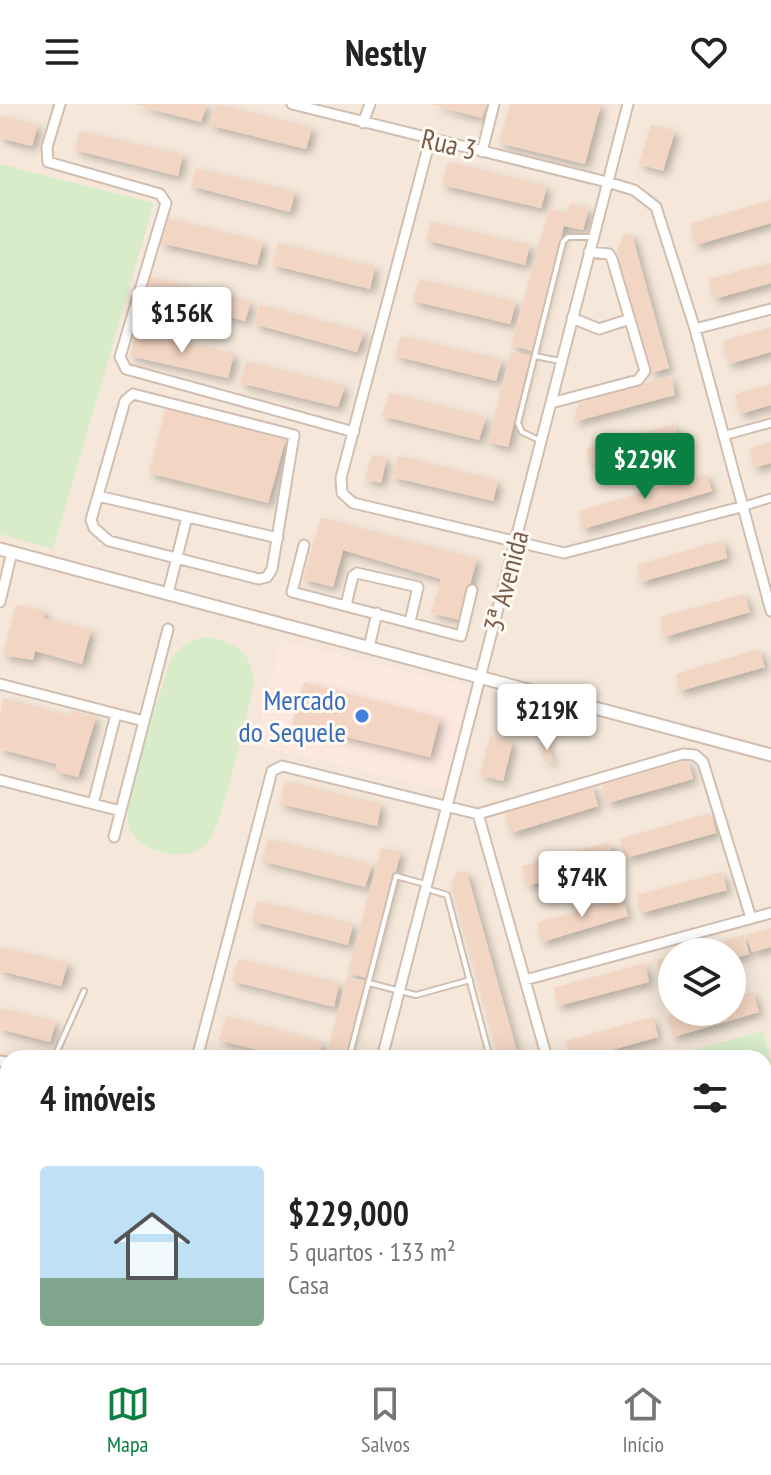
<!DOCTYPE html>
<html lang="pt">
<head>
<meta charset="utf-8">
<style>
	:root { --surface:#fff; --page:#f6f6f6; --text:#222; --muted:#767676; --line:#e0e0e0; --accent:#0b8043 }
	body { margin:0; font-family:"PT Sans Narrow",sans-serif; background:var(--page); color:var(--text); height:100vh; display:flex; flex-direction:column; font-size:30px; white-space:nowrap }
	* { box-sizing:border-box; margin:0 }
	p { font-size:26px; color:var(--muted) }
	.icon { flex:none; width:44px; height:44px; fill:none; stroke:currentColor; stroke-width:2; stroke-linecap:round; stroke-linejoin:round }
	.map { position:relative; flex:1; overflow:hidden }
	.side { position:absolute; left:0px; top:946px; width:772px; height:314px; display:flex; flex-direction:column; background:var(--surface); border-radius:24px 24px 0 0; box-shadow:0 4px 20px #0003 }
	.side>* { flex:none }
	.fabs { position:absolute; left:658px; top:834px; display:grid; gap:16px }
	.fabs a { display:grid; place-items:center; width:88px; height:88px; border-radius:50%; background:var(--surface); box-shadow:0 4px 20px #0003; font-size:40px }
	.price { position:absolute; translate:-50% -68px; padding:0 18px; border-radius:8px; background:#fff; color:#222; font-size:26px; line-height:52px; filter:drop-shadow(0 2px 4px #0008) }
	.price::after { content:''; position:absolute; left:50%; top:48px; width:24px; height:18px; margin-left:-12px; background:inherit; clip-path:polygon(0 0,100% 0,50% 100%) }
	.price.active { background:var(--accent); color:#fff }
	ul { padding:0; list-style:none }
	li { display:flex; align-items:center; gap:24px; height:200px; padding:0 40px }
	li+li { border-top:2px solid var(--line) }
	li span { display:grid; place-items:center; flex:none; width:224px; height:160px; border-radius:8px; color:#555 }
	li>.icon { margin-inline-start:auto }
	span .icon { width:96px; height:96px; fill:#fffc; stroke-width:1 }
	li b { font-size:34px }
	h2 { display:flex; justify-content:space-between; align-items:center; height:96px; padding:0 40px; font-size:34px }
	header { display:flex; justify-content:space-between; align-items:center; height:104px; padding:0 40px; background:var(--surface); font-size:36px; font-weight:700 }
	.tab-bar { display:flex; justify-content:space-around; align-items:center; height:112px; border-top:2px solid var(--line); background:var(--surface); font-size:22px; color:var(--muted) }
	.tab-bar a { display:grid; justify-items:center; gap:4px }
	.tab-bar .active { color:var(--accent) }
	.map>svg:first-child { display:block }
	.residential { fill:#f5e8da; fill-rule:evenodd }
	.commercial { fill:#fde8e0 }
	.green { fill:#d8ecc9 }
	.building { fill:#f3d5c3; filter:url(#shadow) }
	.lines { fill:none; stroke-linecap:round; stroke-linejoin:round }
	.service-casing { stroke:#d1beb0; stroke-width:8 }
	.pedestrian-casing { stroke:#d1beb0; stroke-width:11 }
	.minor-casing { stroke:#d1beb0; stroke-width:13 }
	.tertiary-casing { stroke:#d1beb0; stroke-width:15 }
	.service { stroke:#fff; stroke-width:4 }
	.pedestrian { stroke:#fff; stroke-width:7 }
	.minor { stroke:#fff; stroke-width:9 }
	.tertiary { stroke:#fff; stroke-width:11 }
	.shop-dot { fill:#3f7fe0; stroke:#fffaf3; stroke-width:3 }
	.labels { text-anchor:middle; stroke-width:6; stroke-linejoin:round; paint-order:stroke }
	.street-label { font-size:28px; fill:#7a5c4d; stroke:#fffaf3 }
	.shop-label { font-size:28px; fill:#366cbe; stroke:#fffaf3; text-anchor:end }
</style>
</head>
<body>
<header><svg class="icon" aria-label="menu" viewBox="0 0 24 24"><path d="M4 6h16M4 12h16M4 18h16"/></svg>Nestly<svg class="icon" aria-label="heart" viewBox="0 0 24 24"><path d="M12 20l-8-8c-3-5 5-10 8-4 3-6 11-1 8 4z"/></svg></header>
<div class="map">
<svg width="771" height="1259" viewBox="0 0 771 1259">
	<defs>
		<filter id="shadow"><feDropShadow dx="4.5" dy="4.5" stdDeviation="4" flood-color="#0004"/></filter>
	</defs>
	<rect width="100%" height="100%" fill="#fdf6ec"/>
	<path class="residential" d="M0,0h771v1259h-771zM672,848h60v60h-60zM8,954h756v298h-756z"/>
	<path class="commercial" d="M281,537l189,46 -26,103 -189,-45z"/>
	<path class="green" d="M0,60l154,39 -101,346 -53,-15z
		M206,533c29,4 47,16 48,47 -8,30 -31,141 -47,159 -15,16 -39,13 -57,5 -12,-4 -20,-14 -22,-27 -3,-25 33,-129 42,-160 9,-15 19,-21 36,-24z
		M763,927l8,29v87l-7,2v-91h-87l-1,-3z"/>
	<path class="building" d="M133,0h74l-6,18z
		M216,0l96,24 -6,21 -97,-24z
		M431,0h55l-4,14z
		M510,0h91l-16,60 -86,-21z
		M0,12l38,9 -6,21 -32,-8z
		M651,21l24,6 -12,40 -24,-7z
		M80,27l103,24 -5,21 -103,-26z
		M448,58l99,24 -6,22 -99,-23z
		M196,64l99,24 -5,20 -99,-26z
		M771,96v23l-75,22 -6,-21z
		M570,100l19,4 -6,22 -19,-4 -32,125 -21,-6 38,-136 19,4z
		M166,114l97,24 -6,23 -97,-22z
		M431,118l99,23 -5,20 -99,-25z
		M624,129l8,2 37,133 -18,5 -34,-121z
		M278,139l97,24 -5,22 -98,-24z
		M771,159v20l-57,16 -5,-20z
		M148,172l103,26 -6,19 -102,-27z
		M419,175l97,23 -6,22 -97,-23z
		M260,201l104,27 -7,20 -103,-28z
		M771,223v25l-42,12 -6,-23z
		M136,227l98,23 -6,24 -98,-22z
		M401,232l101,24 -6,21 -101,-25z
		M511,247l19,5 -22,91 -20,-5z
		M246,257l99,25 -7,21 -98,-24z
		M671,272l4,19 -102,27 6,-19z
		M771,280v21l-31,9 -5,-20z
		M389,289l97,24 -7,23 -97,-24z
		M166,303l120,31 -18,65 -119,-30z
		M674,320l5,17 -88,24 -5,-16z
		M771,338v21l-17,5 -4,-20z
		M372,351l15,3 -6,25 -16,-4z
		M398,352l100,25 -5,20 -101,-24z
		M706,370l6,17 -129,38 -4,-18z
		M321,414l156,41 -17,61 -29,-7 10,-34 -98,-29 -10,37 -30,-8z
		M723,436l4,18 -86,24 -4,-17z
		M744,490l6,18 -86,25 -4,-20z
		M16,501l29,6 -2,7 48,12 -9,34 -47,-13 -2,9 -30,-5z
		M759,545l6,18 -85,24 -4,-17z
		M304,578l136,36 -10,39 -138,-33z
		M4,594l65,18 2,-6 25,7 -18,60 -23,-6 2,-7 -57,-15v-35z
		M490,632l23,5 -10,40 -23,-6z
		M546,638l7,19 -5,2 -7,-19z
		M688,656l5,19 -85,24 -6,-18z
		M285,677l96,23 -4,22 -97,-22z
		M592,681l6,21 -87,27 -6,-23z
		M710,709l6,20 -90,25 -6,-19z
		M268,735l104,26 -7,22 -103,-26z
		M609,738l5,19 -87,25 -5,-20z
		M381,744l20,4 -34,126 -19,-5z
		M458,767l9,2 51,182 -10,3h-9l-48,-174z
		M722,768l5,18 -86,23 -4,-18z
		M622,793l6,19 -86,26 -5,-19z
		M257,797l96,23 -5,21 -96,-24z
		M771,824v19l-19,5 -5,-17z
		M744,831l5,19 -17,5v-7h-45z
		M0,843l68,16 -7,23 -61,-15z
		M672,851v21l-10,3 -5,-19z
		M238,855l101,24 -5,24 -102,-26z
		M645,859l4,19 -91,24 -4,-18z
		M347,873l19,4 -20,77h-20z
		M753,888l6,20 -86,25 -6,-21 15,-4h50v-14z
		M0,904l56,14 -6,20 -50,-13z
		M226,912l96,26 -3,16h-30l-70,-18z
		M653,913l5,20 -75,21h-13l-4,-17z
		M0,972l8,2v20l-8,-2z
		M0,1043l8,2v21l-8,-2z
		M771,1055v23l-7,2v-23z
		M771,1117v20l-7,2v-21z
		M771,1186v22l-7,2v-22z
		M771,1242v17h-62l23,-7h32v-9z
		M138,1252h27l-2,7h-27z
		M230,1252h24l-2,7h-24z"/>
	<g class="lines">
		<defs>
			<path id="service" d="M535,252l25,5
				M539,336l-17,-8 -4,-9 45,-181 5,-5h24
				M427,785l20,6 43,163
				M369,879l47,12 54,-15
				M54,954l30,-67
				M349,954l47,-182 29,8
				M0,1092l8,2
				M52,1259l2,-7
				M268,1259l2,-7"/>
			<path id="pedestrian" d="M723,332l48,-13
				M741,403l30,-9
				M764,988l7,-2"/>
			<path id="minor" d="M60,0l-13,43 1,15 112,32 6,9 -46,154 6,12 228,63
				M292,0l315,78 27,8 22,17 39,122 76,282
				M363,19l7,-19
				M430,36l-89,338 1,15 11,10 211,50 177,-46
				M482,48l12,-48
				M572,214l27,11 31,-10
				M695,225l76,-20
				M133,290l161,41 -22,134 -5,8 -8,2 -150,-38 -15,-13 -3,-8 34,-119z
				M551,299l87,-23 7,-9 -33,-112 -3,-5 -20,-2
				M98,392l180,42
				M304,441l-12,47 169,44 11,-46
				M168,489l19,-76
				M0,498l12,-50
				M346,501l7,-29 4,-3 61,14 -8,35
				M369,543l8,-34
				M0,580l144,37
				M0,676l121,31
				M93,700l23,-90
				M478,710l69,244
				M114,733l54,-208
				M525,876l246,-67
				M197,954l75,-287 10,-5 196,48 205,-60 12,1 8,7 48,156
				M382,954l246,-954
				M0,957l8,1
				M0,1137l8,2
				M764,1166l7,-2
				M443,1252l29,7
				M631,1252l3,7
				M111,1259l2,-7
				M301,1259l2,-7
				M603,1259l2,-7"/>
			<path id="tertiary" d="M0,445l771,206"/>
		</defs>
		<use href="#service" class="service-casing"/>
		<use href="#pedestrian" class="pedestrian-casing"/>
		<use href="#minor" class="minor-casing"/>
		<use href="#tertiary" class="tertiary-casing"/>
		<use href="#service" class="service"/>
		<use href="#pedestrian" class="pedestrian"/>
		<use href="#minor" class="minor"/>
		<use href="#tertiary" class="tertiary"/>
	</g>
	<circle class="shop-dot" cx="362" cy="612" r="8"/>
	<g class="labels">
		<g class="street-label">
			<text transform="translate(449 40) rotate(13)" y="10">Rua 3</text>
			<text transform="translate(506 477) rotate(-75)" y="10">3ª Avenida</text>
		</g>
		<g class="shop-label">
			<text x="346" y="606">Mercado<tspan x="346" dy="32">do Sequele</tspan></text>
		</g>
	</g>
</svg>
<div class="fabs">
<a><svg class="icon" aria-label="layers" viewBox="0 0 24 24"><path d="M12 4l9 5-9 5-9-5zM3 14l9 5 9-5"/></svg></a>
</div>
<b class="price" style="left:182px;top:251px">$156K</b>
<b class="price active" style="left:645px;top:397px">$229K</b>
<b class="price" style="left:547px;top:648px">$219K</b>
<b class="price" style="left:582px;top:815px">$74K</b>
<section class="side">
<h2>4 imóveis<svg class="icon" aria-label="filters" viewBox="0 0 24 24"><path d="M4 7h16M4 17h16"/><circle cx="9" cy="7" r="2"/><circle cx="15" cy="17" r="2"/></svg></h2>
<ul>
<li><span style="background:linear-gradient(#bfe0f5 70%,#7fa58c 0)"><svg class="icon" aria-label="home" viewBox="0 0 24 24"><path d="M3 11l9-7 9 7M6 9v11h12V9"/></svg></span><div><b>$229,000</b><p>5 quartos · 133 m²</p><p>Casa</p></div></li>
</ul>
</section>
</div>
<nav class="tab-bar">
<a class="active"><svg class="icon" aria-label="map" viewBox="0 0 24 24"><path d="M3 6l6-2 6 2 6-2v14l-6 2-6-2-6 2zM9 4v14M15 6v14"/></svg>Mapa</a>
<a><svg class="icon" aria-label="saved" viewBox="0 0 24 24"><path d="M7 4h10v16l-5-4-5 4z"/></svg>Salvos</a>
<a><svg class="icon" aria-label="home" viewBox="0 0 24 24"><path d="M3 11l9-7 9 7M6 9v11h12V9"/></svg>Início</a>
</nav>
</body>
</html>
